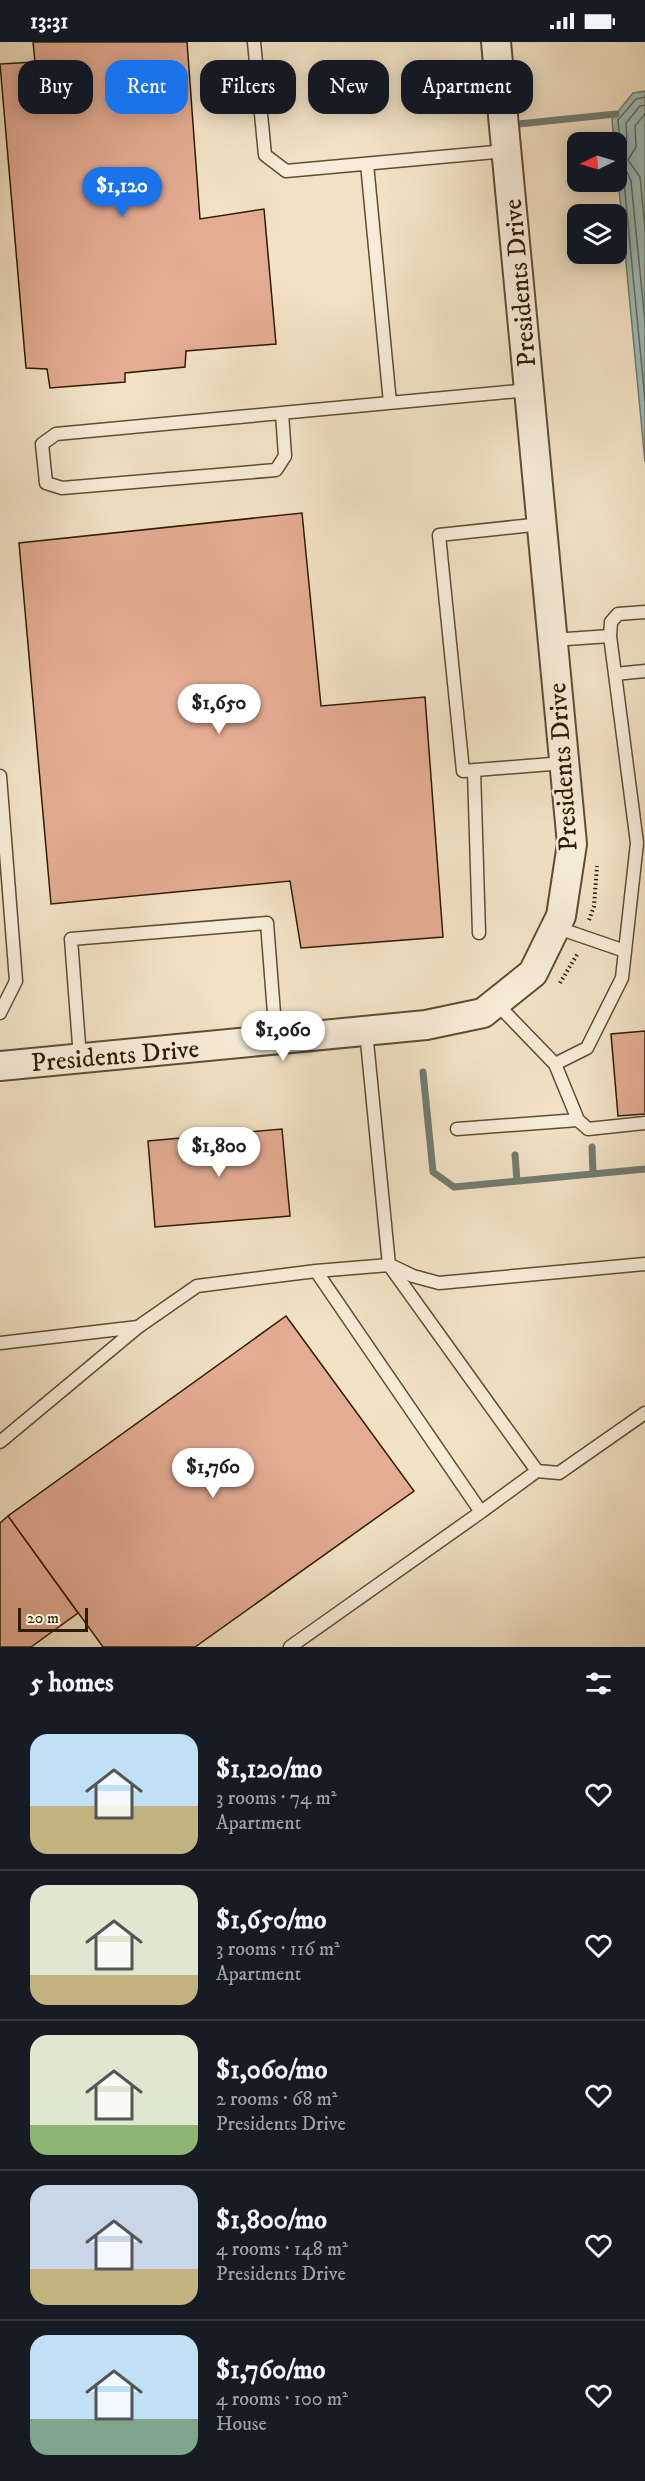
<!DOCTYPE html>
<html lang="en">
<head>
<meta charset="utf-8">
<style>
	:root { --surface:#171b24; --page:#20242c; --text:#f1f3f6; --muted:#9ea1a6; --line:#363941; --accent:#1a73e8 }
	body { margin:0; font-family:"IM FELL DW Pica",serif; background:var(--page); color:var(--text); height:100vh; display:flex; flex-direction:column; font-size:22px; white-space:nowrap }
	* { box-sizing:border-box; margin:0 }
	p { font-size:20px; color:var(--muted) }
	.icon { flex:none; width:33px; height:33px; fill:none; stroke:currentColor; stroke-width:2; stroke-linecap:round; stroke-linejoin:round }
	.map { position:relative; height:1605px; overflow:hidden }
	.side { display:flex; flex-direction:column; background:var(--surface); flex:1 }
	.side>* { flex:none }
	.guide { position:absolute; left:18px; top:18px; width:609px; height:54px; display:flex; gap:12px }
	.needle { width:39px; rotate:265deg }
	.tools { position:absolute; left:567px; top:90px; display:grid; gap:12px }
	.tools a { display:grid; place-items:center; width:60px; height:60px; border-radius:12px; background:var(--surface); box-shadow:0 3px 15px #0003; font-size:30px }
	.scale { position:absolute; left:18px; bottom:15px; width:70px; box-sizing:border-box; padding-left:6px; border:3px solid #2e1c00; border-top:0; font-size:16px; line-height:21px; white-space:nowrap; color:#2e1c00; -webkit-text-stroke:4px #f7ecd9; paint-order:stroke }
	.price { position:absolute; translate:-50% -51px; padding:0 14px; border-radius:21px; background:#fff; color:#222; font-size:20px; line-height:39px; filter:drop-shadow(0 2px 3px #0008) }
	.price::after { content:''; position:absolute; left:50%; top:36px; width:18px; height:14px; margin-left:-9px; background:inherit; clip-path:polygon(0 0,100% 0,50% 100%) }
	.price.on { background:var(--accent); color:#fff }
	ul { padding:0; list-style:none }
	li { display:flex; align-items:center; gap:18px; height:150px; padding:0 30px }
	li+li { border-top:2px solid var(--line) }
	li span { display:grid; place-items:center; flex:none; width:168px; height:120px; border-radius:18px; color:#555 }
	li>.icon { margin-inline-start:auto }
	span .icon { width:72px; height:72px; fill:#fffc; stroke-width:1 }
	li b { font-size:26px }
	h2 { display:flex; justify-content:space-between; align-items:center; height:72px; padding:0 30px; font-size:26px }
	.tag { padding:0 21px; border-radius:18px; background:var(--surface); box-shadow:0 3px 15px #0003; font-size:21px; line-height:54px }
	.tag.on { background:var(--accent); color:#fff }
	.status { display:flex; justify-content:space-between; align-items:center; height:42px; padding:0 30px; background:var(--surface); direction:ltr }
	.status svg { height:16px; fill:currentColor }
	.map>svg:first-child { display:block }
	.water { fill:#9cbdba; stroke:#707d70; stroke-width:1.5 }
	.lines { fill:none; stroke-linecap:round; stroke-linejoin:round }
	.shore { stroke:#656c5d; stroke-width:1.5 }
	.stream { stroke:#707d70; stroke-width:7 }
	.building { fill:#e4ac93; stroke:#2e1c00; stroke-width:1.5 }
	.service-casing { stroke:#5f4e31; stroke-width:15 }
	.tertiary-casing { stroke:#5f4e31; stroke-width:32 }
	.path { stroke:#2e1c00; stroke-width:4; stroke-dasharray:1.5 3; stroke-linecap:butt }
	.service { stroke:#f7ecd9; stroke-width:12 }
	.tertiary { stroke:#f7ecd9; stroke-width:28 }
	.labels { text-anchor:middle; stroke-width:5; stroke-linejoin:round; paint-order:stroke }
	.street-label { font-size:26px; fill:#2e1c00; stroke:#f7ecd9 }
</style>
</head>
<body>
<div class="status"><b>13:31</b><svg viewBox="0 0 49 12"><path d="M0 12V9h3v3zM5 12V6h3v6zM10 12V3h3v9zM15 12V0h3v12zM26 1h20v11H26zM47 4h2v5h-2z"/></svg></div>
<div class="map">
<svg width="645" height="1605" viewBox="0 0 645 1605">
	<rect width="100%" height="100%" fill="#f2e2c5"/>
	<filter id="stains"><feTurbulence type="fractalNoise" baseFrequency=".00333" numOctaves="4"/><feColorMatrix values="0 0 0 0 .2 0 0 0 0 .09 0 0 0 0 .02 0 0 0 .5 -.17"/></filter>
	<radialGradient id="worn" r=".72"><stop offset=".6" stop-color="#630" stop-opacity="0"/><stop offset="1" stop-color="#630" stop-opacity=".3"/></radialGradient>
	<path class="water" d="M645,49v371l-28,-294 -1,-26h-2l-2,-23 21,-26z"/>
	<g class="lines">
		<path class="shore" d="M645,72l-10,12 1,21 -8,13 12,17 5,52
			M616,105l4,-6 -2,-21 18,-21 9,-2
			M616,113c15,-7 10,-19 10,-32l14,-17 5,-1
			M616,126l11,4 4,9 14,141
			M616,134l5,1 3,5 21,218"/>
		<path class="stream" d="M518,82l98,-10
			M423,1030l10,100 21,15 191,-18
			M592,1105l1,27
			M515,1113l2,26"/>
	</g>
	<path class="building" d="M33,0h154l13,177 64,-10 12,135 -90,7 -1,16 -60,6v9l-75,6 -3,-19 -21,-1 -26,-304 35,-2z
		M302,471l19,193 104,-9 18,240 -142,11 -11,-67 -239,23 -32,-361z
		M645,989v83l-27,2 -7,-82z
		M282,1087l8,87 -135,11 -7,-86z
		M286,1274l128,175 -219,156h-92l-95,-131z
		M8,1474l70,97 -47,34h-31v-124z"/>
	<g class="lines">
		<defs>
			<path id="service" d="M254,0l11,113 21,16 220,-20
				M367,122l23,239
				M282,371l3,43 -9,14 -214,18 -16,-5 -4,-39 14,-10 473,-44
				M542,482l-103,11 24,236 101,-8
				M610,594l1,-14 7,-8 27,-2
				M615,632l30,-3
				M474,728l5,163
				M0,734l16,205 -16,32
				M555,885l70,24
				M496,961l59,61 32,-16 35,-70 15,-135 -27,-207 -58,4
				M80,1016l-9,-119 196,-16 9,116
				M555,1022l23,56 10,9 57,-6
				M457,1087l121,-9
				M389,1223l148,206 22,2 86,-60
				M390,1223l23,11 26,7 206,-19
				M316,1229l73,-6 -23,-234
				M0,1301l138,-16 59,-41 119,-15 165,241 -191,135
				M0,1400l137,-114
				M481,1470l56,-41"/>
			<path id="tertiary" d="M0,1024l426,-41 57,-12 50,-40 28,-57 11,-72 -76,-802"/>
		</defs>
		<use href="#service" class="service-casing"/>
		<use href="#tertiary" class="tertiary-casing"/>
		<path class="path" d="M589,878l5,-14 3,-40
			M560,941l18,-30"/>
		<use href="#service" class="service"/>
		<use href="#tertiary" class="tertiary"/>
	</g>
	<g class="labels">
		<g class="street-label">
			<text transform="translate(519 241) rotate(-95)" y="9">Presidents Drive</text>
			<text transform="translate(562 725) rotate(-94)" y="9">Presidents Drive</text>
			<text transform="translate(115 1013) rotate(-5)" y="9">Presidents Drive</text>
		</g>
	</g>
	<rect width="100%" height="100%" filter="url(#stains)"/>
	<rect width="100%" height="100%" fill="url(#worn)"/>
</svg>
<div class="tools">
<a><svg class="needle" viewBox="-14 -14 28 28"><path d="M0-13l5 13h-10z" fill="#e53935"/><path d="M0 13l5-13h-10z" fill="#9ea1a6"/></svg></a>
<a><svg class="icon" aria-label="layers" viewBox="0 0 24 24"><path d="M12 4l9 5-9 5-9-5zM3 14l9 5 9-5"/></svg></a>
</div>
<div class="scale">20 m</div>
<b class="price on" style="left:122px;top:176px">$1,120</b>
<b class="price" style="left:219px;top:693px">$1,650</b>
<b class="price" style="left:283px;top:1020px">$1,060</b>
<b class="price" style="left:219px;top:1136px">$1,800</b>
<b class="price" style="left:213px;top:1457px">$1,760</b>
<div class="guide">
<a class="tag">Buy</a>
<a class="tag on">Rent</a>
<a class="tag">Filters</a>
<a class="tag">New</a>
<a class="tag">Apartment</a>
</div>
</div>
<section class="side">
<h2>5 homes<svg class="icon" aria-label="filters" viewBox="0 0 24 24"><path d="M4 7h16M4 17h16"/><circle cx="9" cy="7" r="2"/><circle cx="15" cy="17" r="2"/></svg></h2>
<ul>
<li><span style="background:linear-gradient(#bfe0f5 60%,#c2b280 0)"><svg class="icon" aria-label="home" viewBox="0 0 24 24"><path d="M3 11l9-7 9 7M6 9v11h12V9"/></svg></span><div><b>$1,120/mo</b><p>3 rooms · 74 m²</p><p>Apartment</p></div><svg class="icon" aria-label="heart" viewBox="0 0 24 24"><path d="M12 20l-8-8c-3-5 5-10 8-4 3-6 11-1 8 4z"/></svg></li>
<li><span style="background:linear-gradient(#dfe7d0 75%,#c2b280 0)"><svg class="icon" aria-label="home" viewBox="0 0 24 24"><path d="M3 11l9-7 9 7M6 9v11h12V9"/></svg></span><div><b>$1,650/mo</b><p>3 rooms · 116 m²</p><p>Apartment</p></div><svg class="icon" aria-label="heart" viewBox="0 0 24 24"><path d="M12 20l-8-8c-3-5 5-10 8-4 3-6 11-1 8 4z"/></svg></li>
<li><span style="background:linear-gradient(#dfe7d0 75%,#8fb573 0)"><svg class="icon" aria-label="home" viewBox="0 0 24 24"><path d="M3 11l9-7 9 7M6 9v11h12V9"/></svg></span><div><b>$1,060/mo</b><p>2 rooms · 68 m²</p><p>Presidents Drive</p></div><svg class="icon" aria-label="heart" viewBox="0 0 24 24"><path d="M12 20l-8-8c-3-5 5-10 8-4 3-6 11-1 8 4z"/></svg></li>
<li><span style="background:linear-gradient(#c9d6e8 70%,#c2b280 0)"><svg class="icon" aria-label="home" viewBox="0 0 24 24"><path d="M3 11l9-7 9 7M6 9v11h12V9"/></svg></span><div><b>$1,800/mo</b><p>4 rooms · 148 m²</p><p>Presidents Drive</p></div><svg class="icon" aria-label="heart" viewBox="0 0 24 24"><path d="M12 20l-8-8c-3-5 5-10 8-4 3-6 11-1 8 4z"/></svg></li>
<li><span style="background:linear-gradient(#bfe0f5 70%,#7fa58c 0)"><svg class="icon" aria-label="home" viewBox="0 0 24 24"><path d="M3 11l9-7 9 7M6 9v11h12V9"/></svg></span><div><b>$1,760/mo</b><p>4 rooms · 100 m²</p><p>House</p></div><svg class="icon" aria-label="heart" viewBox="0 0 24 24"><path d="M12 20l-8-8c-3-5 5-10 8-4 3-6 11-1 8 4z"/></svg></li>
</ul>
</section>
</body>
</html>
